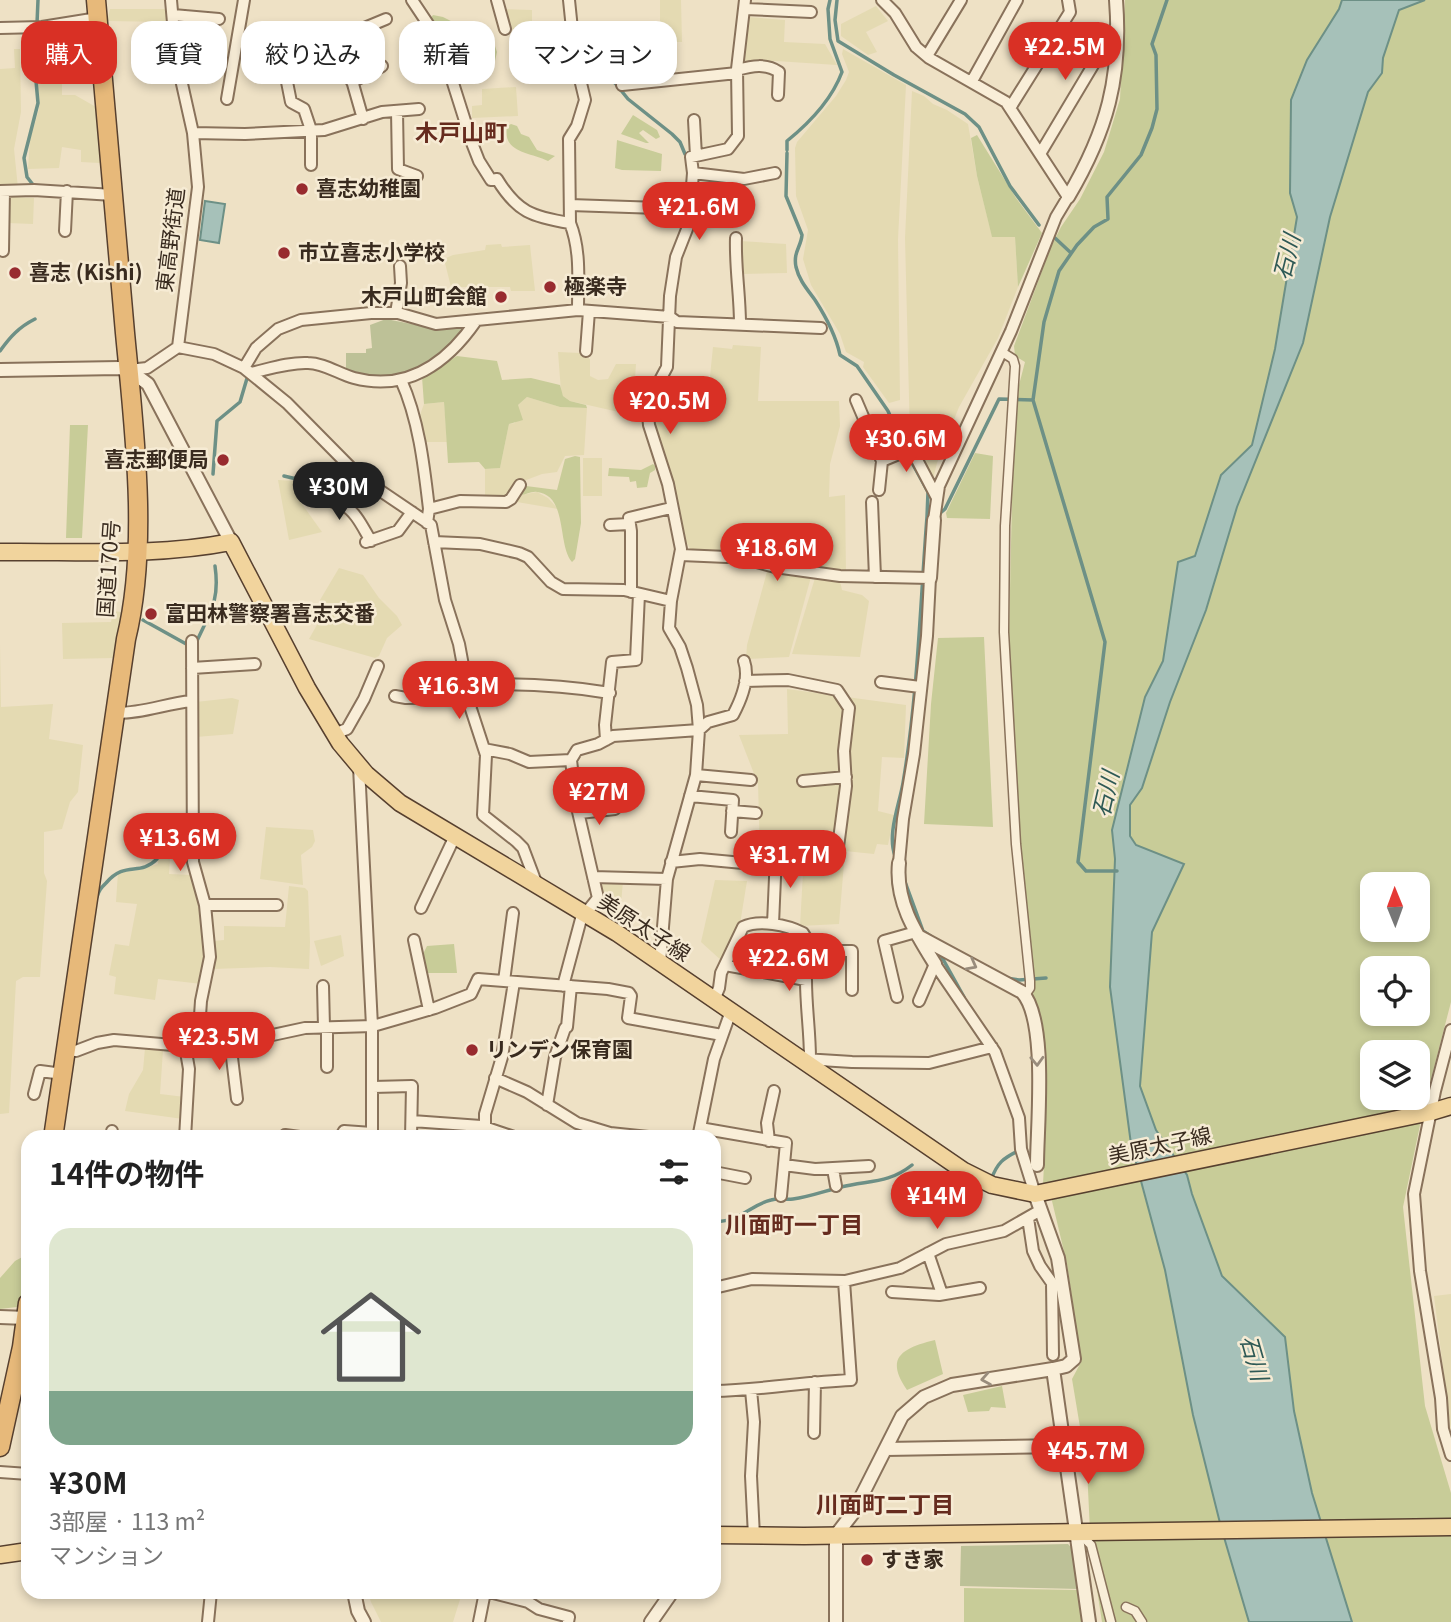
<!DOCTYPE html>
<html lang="ja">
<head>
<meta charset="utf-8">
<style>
	:root { --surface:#fff; --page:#f6f6f6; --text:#222; --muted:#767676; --line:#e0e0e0; --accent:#d93025 }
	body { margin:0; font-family:Georgia,"Noto Sans JP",serif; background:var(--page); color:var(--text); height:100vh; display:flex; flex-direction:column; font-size:26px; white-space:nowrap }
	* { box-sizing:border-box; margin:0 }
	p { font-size:23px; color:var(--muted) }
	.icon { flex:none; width:38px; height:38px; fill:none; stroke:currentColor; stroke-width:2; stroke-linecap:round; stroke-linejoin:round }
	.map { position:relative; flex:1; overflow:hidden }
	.panel { position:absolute; left:21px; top:1130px; width:700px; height:469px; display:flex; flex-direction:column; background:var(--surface); border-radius:21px; box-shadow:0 4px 10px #0003 }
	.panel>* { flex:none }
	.guide { position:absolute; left:21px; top:21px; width:700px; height:63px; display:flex; gap:14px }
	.needle { width:46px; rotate:359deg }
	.fabs { position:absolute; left:1360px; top:872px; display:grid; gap:14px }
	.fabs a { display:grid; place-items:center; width:70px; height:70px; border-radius:14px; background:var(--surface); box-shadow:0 4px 10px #0003; font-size:35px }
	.price { position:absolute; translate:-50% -60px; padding:0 16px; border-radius:24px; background:var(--accent); color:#fff; font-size:23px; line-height:46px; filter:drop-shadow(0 2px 4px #0008) }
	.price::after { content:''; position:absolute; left:50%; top:42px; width:21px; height:16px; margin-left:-10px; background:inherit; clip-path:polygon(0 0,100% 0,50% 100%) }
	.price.active { background:#222; color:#fff }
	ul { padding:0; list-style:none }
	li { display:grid; align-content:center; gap:14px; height:371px; padding:0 28px }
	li+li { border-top:2px solid var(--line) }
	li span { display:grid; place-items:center; height:217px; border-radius:21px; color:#555 }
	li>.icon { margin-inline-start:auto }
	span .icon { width:126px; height:126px; fill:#fffc; stroke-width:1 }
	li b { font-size:30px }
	h2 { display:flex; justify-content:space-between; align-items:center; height:84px; padding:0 28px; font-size:30px }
	.pill { padding:0 24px; border-radius:21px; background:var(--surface); box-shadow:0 4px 10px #0003; font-size:24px; line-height:63px }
	.pill.active { background:var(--accent); color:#fff }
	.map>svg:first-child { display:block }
	.farmland { fill:#e4dab2 }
	.green { fill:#c8cc98; fill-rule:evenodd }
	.cemetery { fill:#bdc197 }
	.water { fill:#a6c1b9; stroke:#6d9086; stroke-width:2 }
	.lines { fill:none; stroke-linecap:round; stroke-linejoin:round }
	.stream { stroke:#6d9086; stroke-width:3.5 }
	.pedestrian-casing { stroke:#89725b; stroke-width:11 }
	.minor-casing { stroke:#89725b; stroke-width:14 }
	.tertiary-casing { stroke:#89725b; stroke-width:16 }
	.primary-casing { stroke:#57402f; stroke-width:19 }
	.trunk-casing { stroke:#57402f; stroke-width:21 }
	.pedestrian { stroke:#f9eed8; stroke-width:8 }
	.minor { stroke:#f9eed8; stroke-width:10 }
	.tertiary { stroke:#f9eed8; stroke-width:12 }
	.primary { stroke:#f1d49d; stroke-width:16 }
	.trunk { stroke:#e7b97a; stroke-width:18 }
	.oneway { stroke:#998c7c }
	.poi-dot { fill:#982b2f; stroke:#f6ebd4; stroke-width:2.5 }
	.labels { text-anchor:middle; stroke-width:5; stroke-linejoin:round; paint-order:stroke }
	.poi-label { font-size:21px; font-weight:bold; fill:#392b1f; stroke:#f6ebd4; text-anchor:start }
	.street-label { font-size:21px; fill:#392b1f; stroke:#f6ebd4 }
	.neighbourhood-label { font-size:23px; font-weight:bold; fill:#662b1e; stroke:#f6ebd4 }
	.water-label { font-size:23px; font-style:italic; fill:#2e5955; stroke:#f6ebd4 }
</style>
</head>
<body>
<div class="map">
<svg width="1451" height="1622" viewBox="0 0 1451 1622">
	<rect width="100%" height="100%" fill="#eee1c5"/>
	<path class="farmland" d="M660,0h21l1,42h-22z
		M876,6l12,15 -22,11 11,20 -9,3 -27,-19v-12z
		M110,9h56l1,13 -60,-1z
		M503,9l29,1v21l-23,-2z
		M748,17l37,3 -1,22 41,2 12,21 -61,-4 -34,1z
		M14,49h6l1,63 -7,37 4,39 -18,1v-120l15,-1z
		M843,49l63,36 -8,154 2,161 -11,3 -26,-36 1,-5 -18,-10 -6,-18 -29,-49 -8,-26 5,-29 -12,-34 -1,-48 2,-6 39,-46 10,-16 3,-8 -7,-18z
		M36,70l26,1v24h13l21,12 4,56 -19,-1v-12l-19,-3 -3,21 -31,1 2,-30 9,-30z
		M516,87l2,29 -46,2v-12l10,-1v-16z
		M912,91l12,5 9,8 14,6 21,14 9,52 15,60 23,1 3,50 -20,51 -39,69 -22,56 -4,16 -23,-42 -5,-199z
		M12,197l22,1 -1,26 -26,-1v-21z
		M740,241l46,3 1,29 -46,1z
		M501,244l1,3 28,-2 5,46h-24l-1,-4h-59l-7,-28 9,-4 32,-5 1,-5z
		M733,345l28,2 -3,54h81l1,25 -10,38 -1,33 16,-2 1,79 -65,-8 -45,-12 -44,-2 -12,-21 -27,-114 8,-26 8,-14 40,9 4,-39 19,2z
		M558,352l22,1 10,6v17l8,4 10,-1 8,-15h20l-1,15 13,8 -7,30 -71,-16 -7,-5 -2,-5z
		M527,397l33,10 27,1 -3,47 -19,1 -8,16 -15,2 -21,8 -15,17h-21v-30l15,-1 9,-44 6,-1 3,-18z
		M444,402l3,40h-27l-3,-19 7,-19z
		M583,458h19v38h-19z
		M278,480l18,1 6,23 20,28 -33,8z
		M537,492l11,6 10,11 -41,-7 4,-7z
		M339,568l24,7 16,23 18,18 5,9 -15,13 -8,18 -4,2 -66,-19 9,-16 3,-11 -1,-12z
		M768,568l43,9 -22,80 -43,2 1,-14z
		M815,578l25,3 2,9 20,5 7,6 -9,56 -68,-3z
		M113,611l8,1 -7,46 -51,1 -1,-36 49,-1z
		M0,644l1,63 52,-3 -4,35 34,6 -5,47 -8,10 -8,27 -18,3v41l3,8 -7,96h-17l-7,4 -7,132 -9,1z
		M787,689l119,16 -2,53 -22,-1 -4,54 16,4 -6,30 -11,-1 -3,10 -29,-3 -6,73 -39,2 4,-71 -44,-3 -2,-68 -19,-49 49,-1z
		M232,698l7,2 -6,34 -37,3v-35z
		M266,827l47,3 2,11 -3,6 -11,8 2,30 -43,-6z
		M161,835l28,2v20h-19l-1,17 23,1 3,7 12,61 -5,41 -44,-5 -3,21 -41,-6 2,-17 -7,-2 6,-31 14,2 8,-42 -21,-2 2,-30 17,-1 23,-7z
		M715,880l32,1 -7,43 -17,38 -22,-20z
		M597,881h26l-2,23 -22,-6z
		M289,886l16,2 3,3 2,51 -1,27 -39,-2 -57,2v-28l11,-1v-14l61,1z
		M341,935l3,21 -23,10 -7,-25z
		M145,1048l18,2 -3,44 25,3 -2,22 -58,-8 4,-17 14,-24z
		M1451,1294v138l-17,-136z
		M368,1593v-1l94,1 -9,29h-72l-10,-20z"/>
	<path class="green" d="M1125,0h326v1002l-27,104 -21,101 22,199 26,87v129h-99l-40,-129 -18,-82 -9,-74 -63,-61 -30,-82 -5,-19 -45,12 23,83 28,145 28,112 28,95h-147l-11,-71 -4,-82 -15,-90 9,-17 -14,-98 -15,-63 -9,-17 2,-39 -3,-70 -17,-156 -16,-282 4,-184 6,-68 6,-23 -10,-6 -1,-10 37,-99 10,-20 19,-28 24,-47 16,-53zM1372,884h46v45h-46zM1372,968h46v45h-46zM1372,1052h46v45h-46z
		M433,15l10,2 51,26 3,9 -2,9 -17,4 -40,-24 -9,-21z
		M411,39l24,7 1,7c-12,9 -25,7 -31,-8l1,-4z
		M633,115l24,15 3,7 -4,2 -13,-9 -4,3 10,10h-3l-25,-9z
		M511,124l6,2 4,8 8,3 8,13 18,6 -7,5c-19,-9 -46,-8 -41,-35z
		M977,135l39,63 26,35 -24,54 -3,-50h-23l-15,-61 -6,-38z
		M617,140l45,14 -1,17 -39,-1 -7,-2z
		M457,356l40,5 5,19 29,-2 29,7 3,11 7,5 16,4 1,3 -27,-1 -33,-10 -9,8 5,15 -14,4 -9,44 -15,1 -6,-7 -31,1 -4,-61 -20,2 -2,-27z
		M70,425h18l-6,113h-16z
		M975,453l18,3 -3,63 -43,-1 -1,-5z
		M575,456l5,1 1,66 -6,36 -3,3c-15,-17 -4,-67 -35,-70 -5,-1 -12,3 -16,3l5,-9 31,4 8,-31z
		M653,464l2,2v4l-5,3 -3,14 -10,1 -1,-7 -6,1 -1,-5 -21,-1 1,-8 32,2z
		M984,637l9,190 -69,-3 7,-120 7,-66z
		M454,944l3,29h-33v-21l3,-6z
		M26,1255l2,2c0,18 -3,34 -11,50l-17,2v-31l15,-17z
		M935,1340l8,34 -36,16c-23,-33 -4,-42 28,-50z
		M1002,1386l4,22 -15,-1 -2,4 -21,1 -5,-17z
		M964,1588l115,2 5,32h-120z"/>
	<path class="cemetery" d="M386,319l46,9 36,-1 -16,21 -40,26 -31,5 -35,-7v-19h20v-4l6,-1 -2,-23z
		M1068,1544l5,5 6,40 -119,-3 1,-40z"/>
	<path class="water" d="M1342,0h83l-26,10 -16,48 -1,15 -14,19 -38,125 -27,126 -66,164 -31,103 -36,92 -28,86 -12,17v31l6,9 48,19 -32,68 -12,154 16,44 31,45 5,19 30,82 63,61 9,74 18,82 40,129h-103l-28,-95 -28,-112 -28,-145 -34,-126 -21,-157 5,-128 -3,-29 33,-133 18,-36 15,-99 17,-6 26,-81 31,-30 23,-96 22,-132 -7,-24 1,-93 16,-40 32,-51z
		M205,201l20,3 -6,39 -19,-3z"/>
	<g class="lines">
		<path class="stream" d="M837,0l-2,20 3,21 56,34 71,39 14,13 31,59 29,39
			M577,30l4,28 5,10 29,15 13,16 44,35 8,8 5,12
			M787,150v-9c21,-17 45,-42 55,-69l-12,-33 -2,-30 2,-9
			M787,153l-1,43 16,39c-1,12 -9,17 -6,32 3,13 11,22 19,33 11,17 21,36 25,55l17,11 31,45 14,32
			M34,186l-7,-9 -3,-19 14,-55 -3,-33 3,-70
			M1055,238l15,14
			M0,351c10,-14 19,-24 35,-32
			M911,461l17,31 -1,25
			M213,474l4,-53 23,-19 8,-27
			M284,476l21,5 11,11
			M938,515l7,-6 54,-110 34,1
			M143,620l45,25
			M196,643c14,-31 24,-42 19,-77
			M895,856c-8,-22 4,-50 8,-73 15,-88 17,-177 24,-266l4,-1
			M1117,871h-31l-8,-9 27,-220 -72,-242 11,-78 15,-51 18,-26 17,-18 14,-8 -1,-22 34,-42 11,-27 5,-19 -1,-54 -4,-11 15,-44
			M904,879l19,52 9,6
			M97,897c2,-7 4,-9 9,-14 20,-23 33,-6 51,-24l3,-38
			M939,952l25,45
			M1006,978l13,2 27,-2
			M991,1180c6,-17 12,-22 29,-30
			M716,1222c27,-2 34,-17 55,-22 7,-2 15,0 22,-1 16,-2 32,-8 48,-12 28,-7 47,-3 71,-22"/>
		<defs>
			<path id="pedestrian" d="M1002,352l11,7 2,7 -10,160 -1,106 12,212 14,137v7l-5,7
				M1080,1534l11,11 20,77
				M1126,1607l9,4 7,11"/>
			<path id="minor" d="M412,0l28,42 32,101 7,18 12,19 6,-1c20,33 35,38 73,44
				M497,0l8,29
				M569,0l6,58 10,42 -8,26 -8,13 1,84c11,27 8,58 8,87
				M882,0l13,13 21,34 13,11 77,44 62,95 -12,20 -45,114 -72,155 -5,34
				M745,9l66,3
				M173,15l46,4
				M0,28l42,-1 56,-9
				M927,56l34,-56
				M323,58l20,-7
				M737,70c15,-4 29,-7 42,2l-1,23
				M285,72l6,30 13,7 7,21v35
				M972,81l45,-81
				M352,82l30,-16
				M622,85l115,-12
				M227,99l17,-99
				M1010,108l60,-96 -2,-12
				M397,111l1,58 19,7
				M363,119l-22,-77 4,-6 41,-17
				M694,120l2,36
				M193,133l52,1 79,-4 58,-18 37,-3
				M1040,154l77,-129
				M693,173l51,6 31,-6
				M0,191l34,-1 79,5
				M570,205l89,3
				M65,231l2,-40
				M736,238c-1,29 4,57 4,86
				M3,251l1,-60
				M396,313l5,-30 -1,-17
				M178,347l36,7 30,14 43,35 73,74 71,48 14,75 14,44 12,65 15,46 -3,60 33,26 7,7 14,37
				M586,351l3,-40
				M244,368l12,-20 22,-19 23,-9 70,-7h27l38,11 142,-14 92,7 7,5 144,6
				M129,370l18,-2 31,-21 20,-160 -5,-54 -17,-76 -5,-57
				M251,373c18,-4 38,-11 57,-10 16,0 31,11 46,15 53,14 93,-15 122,-57
				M401,380c18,40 23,86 28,129l-2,14
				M856,400l26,61 29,-12
				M904,435l32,61
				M879,490l3,-29
				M318,494c12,9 15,7 25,11 13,6 21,25 28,36
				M872,502l3,75
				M429,509l31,-8 46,1 5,-3 9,-14
				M610,525l19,-1
				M366,542l32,-11 14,-19
				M434,542l46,2 39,9 9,4 23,25 12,7 61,1 47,11
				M681,555l46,2 4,-2 44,12 65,9 90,2 -3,58 -13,118 -11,65 -4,44
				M631,592v-61l-2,-13 42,-10
				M192,641l1,221 12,43 5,52 -9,44 -3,44
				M192,668l63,-4
				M745,681l43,-1 49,10 12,18 -5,43 2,35 -8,61
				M881,682l39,5
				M467,685c48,-2 95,0 143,8
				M395,696l11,2 63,-1
				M115,713c25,1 50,-9 76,-12
				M334,734l13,-5 17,-30 14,-33
				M606,740l-1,-15 7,-63 24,-2 3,-66
				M484,749l26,5 19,8 42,-2
				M359,767l13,259v112
				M696,775l55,5
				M803,781l43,-4
				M690,796l43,4 -2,32
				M732,811l24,2
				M580,813l35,-4
				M671,862l29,-3 43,4
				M593,877l74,2
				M205,905h72
				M421,908l34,-72
				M773,924l3,-70
				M414,940l15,70
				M814,951h38v39
				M660,963l7,-84 29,-104 3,-45 -2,-25 -10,-37 -7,-21 -11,-19 2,-27 10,-52 -13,-65 -19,-59 -1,-10 5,-22 14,-26 3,-71 6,-39 13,-33 4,-51 -2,-16 37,-8 10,-13 -1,-67 8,-69
				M935,964l60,88 24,66 2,31 14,45
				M725,965l81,15c0,28 4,51 4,79
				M504,981l9,-68
				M323,986l1,41
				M563,986l18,-67 17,-21 -22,-95 -5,-43 6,-10 21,-6 15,-8 86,-6 9,-8 25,-7c8,-15 17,-37 11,-54
				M897,997l-13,-56 32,-9
				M714,1000l5,-12 2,-15 22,-46c16,-8 44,-2 60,6l11,18v19
				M919,1001l16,-37
				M327,1027v40
				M1451,1030l-16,61 -21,103 6,77 21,127 2,31 8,26
				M230,1041l7,58
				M66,1050l10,1 21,-8 17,-3 71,6 69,-7 51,-11 68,-2 62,-18 36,-14 7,-15 130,10 21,4 2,3 -3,22 94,17
				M804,1059l48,3 77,1 63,-16
				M495,1078l32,14 50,31 33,10 48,5
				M373,1087l39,-1 -1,52
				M34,1094l6,-23 23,3
				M547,1105l8,-48 10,-29 2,-1 4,-41
				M412,1121l69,5 36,12
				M700,1128l86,15 -5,53
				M112,1131v7
				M285,1135l22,3
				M185,1138l4,-69 -4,-23
				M340,1138l4,-7 28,2
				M485,1138v-24l17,-57 12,-75
				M698,1138l16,-79 17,-48
				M769,1141l-2,-18 7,-32
				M784,1165l31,4 54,-3
				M833,1169l3,17
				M714,1172l31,6
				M1028,1218l5,33 7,15 12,17 1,72
				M928,1253l14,41
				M714,1288l38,-9 93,2 55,-13 46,-24 58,-13 35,-20
				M892,1292l47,3 41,-7
				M751,1390l3,32 -3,54 3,60
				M714,1391c46,-1 91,-9 137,-11l-7,-99
				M814,1433l1,-51
				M0,1472l28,2
				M489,1592l39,10 11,7 30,8 -1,5
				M208,1622l3,-30
				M479,1622l6,-30"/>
			<path id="tertiary" d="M1068,197c39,-66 54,-120 48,-197
				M0,370l119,-2 10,2 19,14 83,158
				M930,578l4,-58
				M899,863c-4,38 16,69 36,101
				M918,936l104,56c26,28 15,134 15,173
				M0,1317l26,1
				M1053,1369l36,253
				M886,1449l179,-3
				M354,1592l4,19 6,11
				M651,1622l21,-30
				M836,1622v-87l17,-22 49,-97 22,-19 28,-12 101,-16 13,-3 8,-7 -16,-101 -23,-64"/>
			<path id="primary" d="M0,552c77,-1 154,5 231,-10l76,146 33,55 26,31 34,29 217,130 347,238 28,14 43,9 396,-82 20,-6
				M714,1535l90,1 647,-9
				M0,1555l28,-4"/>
			<path id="trunk" d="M53,1138l73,-499c23,-93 8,-211 -1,-306 -10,-111 -20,-222 -29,-333
				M0,1447l22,-100 6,-44"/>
		</defs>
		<use href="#pedestrian" class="pedestrian-casing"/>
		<use href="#minor" class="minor-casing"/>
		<use href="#tertiary" class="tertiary-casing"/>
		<use href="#primary" class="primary-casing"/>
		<use href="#trunk" class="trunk-casing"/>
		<use href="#pedestrian" class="pedestrian"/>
		<use href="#minor" class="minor"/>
		<use href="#tertiary" class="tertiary"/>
		<use href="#primary" class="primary"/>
		<use href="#trunk" class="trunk"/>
	</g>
	<defs><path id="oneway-chevron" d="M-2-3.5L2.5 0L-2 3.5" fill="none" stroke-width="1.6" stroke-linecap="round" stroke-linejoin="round" transform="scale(1.75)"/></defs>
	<g class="oneway">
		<use href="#oneway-chevron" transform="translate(972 965) rotate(28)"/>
		<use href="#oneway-chevron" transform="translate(1037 1061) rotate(88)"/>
		<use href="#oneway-chevron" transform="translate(986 1379) rotate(170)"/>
	</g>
	<g class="poi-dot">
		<circle cx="302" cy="189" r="7"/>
		<circle cx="284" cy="253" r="7"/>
		<circle cx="15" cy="273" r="7"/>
		<circle cx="550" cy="287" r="7"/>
		<circle cx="501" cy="297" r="7"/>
		<circle cx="223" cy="460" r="7"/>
		<circle cx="151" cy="614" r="7"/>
		<circle cx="472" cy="1050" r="7"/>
		<circle cx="867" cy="1560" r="7"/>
	</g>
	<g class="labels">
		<g class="poi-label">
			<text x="316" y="196">喜志幼稚園</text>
			<text x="298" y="260">市立喜志小学校</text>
			<text x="29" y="280">喜志 (Kishi)</text>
			<text x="564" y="294">極楽寺</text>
			<text x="487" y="304" text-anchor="end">木戸山町会館</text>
			<text x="209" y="467" text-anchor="end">喜志郵便局</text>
			<text x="165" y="621">富田林警察署喜志交番</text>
			<text x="486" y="1057">リンデン保育園</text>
			<text x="881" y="1567">すき家</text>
		</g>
		<g class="street-label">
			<text transform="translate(171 240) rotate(-83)" y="7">東高野街道</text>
			<text transform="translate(109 569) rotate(-86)" y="7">国道170号</text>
			<text transform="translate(644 928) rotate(33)" y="7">美原太子線</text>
			<text transform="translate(1160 1146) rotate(-12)" y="7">美原太子線</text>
		</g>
		<g class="neighbourhood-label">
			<text x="461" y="141">木戸山町</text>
			<text x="794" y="1233">川面町一丁目</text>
			<text x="885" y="1513">川面町二丁目</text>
		</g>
		<g class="water-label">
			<text transform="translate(1287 257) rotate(-76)" y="8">石川</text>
			<text transform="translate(1106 794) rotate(-77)" y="8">石川</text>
			<text transform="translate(1254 1358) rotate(74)" y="8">石川</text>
		</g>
	</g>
</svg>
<div class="fabs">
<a><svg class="needle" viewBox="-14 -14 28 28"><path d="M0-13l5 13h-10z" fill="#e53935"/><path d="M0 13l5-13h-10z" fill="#767676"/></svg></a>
<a><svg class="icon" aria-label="locate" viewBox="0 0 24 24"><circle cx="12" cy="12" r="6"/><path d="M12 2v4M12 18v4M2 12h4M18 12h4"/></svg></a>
<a><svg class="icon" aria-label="layers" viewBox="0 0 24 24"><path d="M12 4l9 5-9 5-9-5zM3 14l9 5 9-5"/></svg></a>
</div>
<b class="price" style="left:1065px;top:82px">¥22.5M</b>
<b class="price" style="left:699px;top:242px">¥21.6M</b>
<b class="price" style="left:670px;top:436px">¥20.5M</b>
<b class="price" style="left:906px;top:474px">¥30.6M</b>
<b class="price active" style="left:339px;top:522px">¥30M</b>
<b class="price" style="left:777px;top:583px">¥18.6M</b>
<b class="price" style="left:459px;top:721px">¥16.3M</b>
<b class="price" style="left:599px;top:827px">¥27M</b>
<b class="price" style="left:180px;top:873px">¥13.6M</b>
<b class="price" style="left:790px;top:890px">¥31.7M</b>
<b class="price" style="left:789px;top:993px">¥22.6M</b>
<b class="price" style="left:219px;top:1072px">¥23.5M</b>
<b class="price" style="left:937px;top:1231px">¥14M</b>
<b class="price" style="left:1088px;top:1486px">¥45.7M</b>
<div class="guide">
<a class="pill active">購入</a>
<a class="pill">賃貸</a>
<a class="pill">絞り込み</a>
<a class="pill">新着</a>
<a class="pill">マンション</a>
</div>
<section class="panel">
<h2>14件の物件<svg class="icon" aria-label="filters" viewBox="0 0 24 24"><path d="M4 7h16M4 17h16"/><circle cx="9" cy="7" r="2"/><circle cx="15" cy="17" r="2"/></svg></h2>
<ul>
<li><span style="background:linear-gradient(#dfe7d0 75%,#7fa58c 0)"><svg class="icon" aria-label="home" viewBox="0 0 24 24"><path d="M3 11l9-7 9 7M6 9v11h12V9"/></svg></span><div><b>¥30M</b><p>3部屋 · 113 m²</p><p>マンション</p></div></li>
</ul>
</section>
</div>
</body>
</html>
